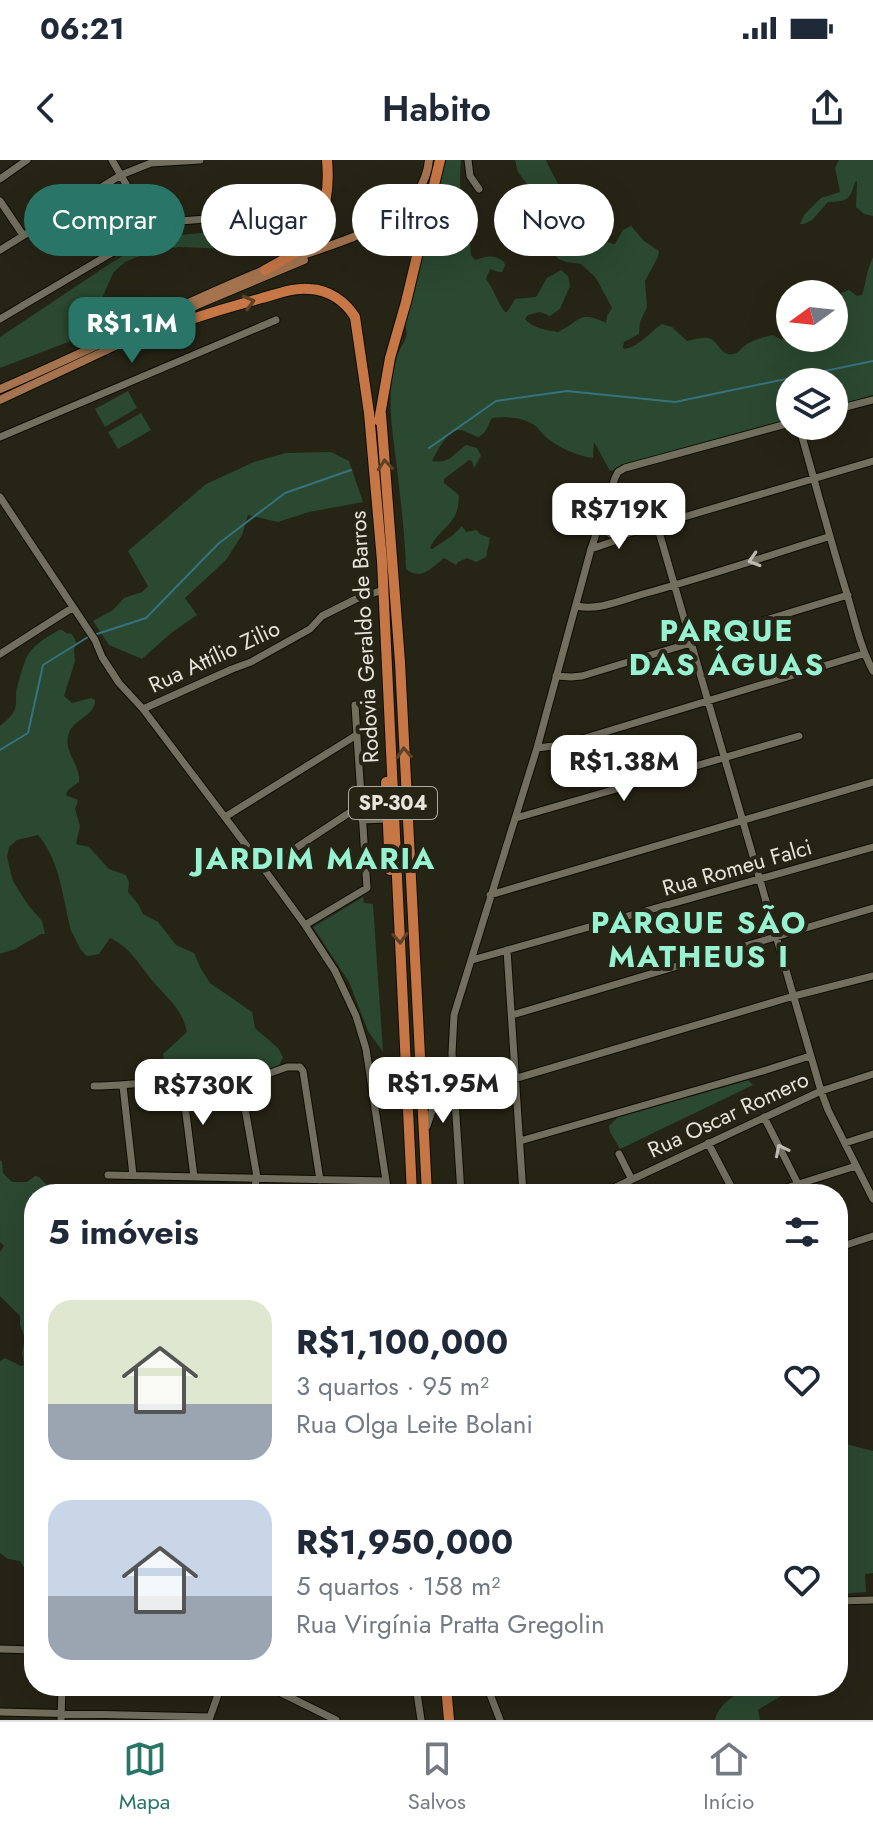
<!DOCTYPE html>
<html lang="pt">
<head>
<meta charset="utf-8">
<style>
	:root { --surface:#fff; --page:#f2f2f3; --text:#1f2937; --muted:#747a83; --line:#e0e1e3; --accent:#297669 }
	body { margin:0; font-family:Jost,sans-serif; background:var(--page); color:var(--text); height:100vh; display:flex; flex-direction:column; font-size:30px; white-space:nowrap }
	* { box-sizing:border-box; margin:0 }
	p { font-size:26px; color:var(--muted) }
	.icon { flex:none; width:44px; height:44px; fill:none; stroke:currentColor; stroke-width:2; stroke-linecap:round; stroke-linejoin:round }
	.map { position:relative; flex:1; overflow:hidden }
	.details { position:absolute; left:24px; top:1024px; width:824px; height:512px; display:flex; flex-direction:column; background:var(--surface); border-radius:32px; box-shadow:0 8px 32px #0002 }
	.details>* { flex:none }
	.top-card { position:absolute; left:24px; top:24px; width:826px; height:72px; display:flex; gap:16px }
	.needle { width:52px; rotate:255deg }
	.tools { position:absolute; left:776px; top:120px; display:grid; gap:16px }
	.tools a { display:grid; place-items:center; width:72px; height:72px; border-radius:50%; background:var(--surface); box-shadow:0 8px 32px #0002; font-size:40px }
	.price { position:absolute; translate:-50% -68px; padding:0 18px; border-radius:16px; background:#fff; color:#222; font-size:26px; line-height:52px; filter:drop-shadow(0 2px 4px #0008) }
	.price::after { content:''; position:absolute; left:50%; top:48px; width:24px; height:18px; margin-left:-12px; background:inherit; clip-path:polygon(0 0,100% 0,50% 100%) }
	.price.active { background:var(--accent); color:#fff }
	ul { padding:0; list-style:none }
	li { display:flex; align-items:center; gap:24px; height:200px; padding:0 24px }
	li span { display:grid; place-items:center; flex:none; width:224px; height:160px; border-radius:24px; color:#555 }
	li>.icon { margin-inline-start:auto }
	span .icon { width:96px; height:96px; fill:#fffc; stroke-width:1 }
	li b { font-size:34px }
	h2 { display:flex; justify-content:space-between; align-items:center; height:96px; padding:0 24px; font-size:34px }
	.chip { padding:0 28px; border-radius:36px; background:var(--surface); box-shadow:0 8px 32px #0002; font-size:28px; line-height:72px }
	.chip.active { background:var(--accent); color:#fff }
	.status { display:flex; justify-content:space-between; align-items:center; height:56px; padding:0 40px; background:var(--surface); direction:ltr }
	.status svg { height:22px; fill:currentColor }
	header { display:flex; justify-content:space-between; align-items:center; height:104px; padding:0 24px; background:var(--surface); font-size:36px; font-weight:600 }
	.tab-bar { display:flex; justify-content:space-around; align-items:center; height:112px; border-top:2px solid var(--line); background:var(--surface); font-size:22px; color:var(--muted) }
	.tab-bar a { display:grid; justify-items:center; gap:4px }
	.tab-bar .active { color:var(--accent) }
	.map>svg:first-child { display:block }
	.green { fill:#2b4830 }
	.lines { fill:none; stroke-linecap:round; stroke-linejoin:round }
	.stream { stroke:#35737f; stroke-width:2 }
	.minor-casing { stroke:#0f0d02; stroke-width:9 }
	.major-casing { stroke:#0f0d02; stroke-width:10 }
	.highway-casing { stroke:#0f0d02; stroke-width:12 }
	.minor { stroke:#726f5f; stroke-width:7 }
	.major { stroke:#a5744f; stroke-width:8 }
	.highway { stroke:#c77745; stroke-width:10 }
	.oneway { stroke:#5e4126 }
	.oneway2 { stroke:#bebcb0 }
	.labels { text-anchor:middle; stroke-width:8; stroke-linejoin:round; paint-order:stroke }
	.shield { fill:#262415; stroke:#adaba0; stroke-width:2 }
	.shield-label { font-size:20px; font-weight:bold; fill:#e7e5dc }
	.street-label { font-size:22px; fill:#e7e5dc; stroke:#262415 }
	.district-label { font-size:30px; font-weight:bold; letter-spacing:2px; fill:#96f2d0; stroke:#262415 }
</style>
</head>
<body>
<div class="status"><b>06:21</b><svg viewBox="0 0 49 12"><path d="M0 12V9h3v3zM5 12V6h3v6zM10 12V3h3v9zM15 12V0h3v12zM26 1h20v11H26zM47 4h2v5h-2z"/></svg></div>
<header><svg class="icon" aria-label="back" viewBox="0 0 24 24"><path d="M15 5l-7 7 7 7"/></svg>Habito<svg class="icon" aria-label="share" viewBox="0 0 24 24"><path d="M12 15V3M7 8l5-5 5 5M5 13v7h14v-7"/></svg></header>
<div class="map">
<svg width="873" height="1560" viewBox="0 0 873 1560">
	<rect width="100%" height="100%" fill="#262415"/>
	<path class="green" d="M439,0h22c-2,26 -2,44 15,65v6l-6,11 1,13 4,5c12,-4 19,-6 29,2l1,4 -3,6h-3l-9,-3 -4,10c8,10 11,23 19,33h2l8,-13 21,-2 11,-19 14,-8 7,6 2,10 -10,23 -10,7 -10,-4 -12,3 -3,4c7,9 22,11 33,13 23,-11 20,-22 48,-9l1,-7 5,-8 -16,-30 -15,-14 -15,-2 -7,-3 -20,-18 -10,-24 5,-15 -1,-10 -15,-20 -3,-12h31c9,21 45,83 69,84l8,-14 8,-4 13,15 15,10 -1,6 -13,24 2,26 -7,15 -1,12 -15,8 -1,5 1,2c15,-2 26,-17 38,-25l10,3 15,14c6,-1 14,-4 20,-3 12,1 13,19 26,16 6,-1 5,-3 10,-7 9,-7 20,-10 30,-12l9,5 6,-16 2,-1v15h44v-44h-11l3,-4 5,-1 8,5 10,-4 8,6 5,-1c4,-13 5,-26 11,-38v138l-39,11v-24h-44v37l-180,52 -16,-29 -1,16c-15,-2 -34,-10 -46,-20 -5,-4 -8,-10 -13,-13 -12,-9 -31,-8 -42,-7l-7,14 -6,5c-6,-1 -14,-7 -20,-7 -12,0 -22,22 -27,31 18,3 21,-7 34,-16l11,3 4,8 -7,12 -2,-7 -3,-1 -25,19v4l15,12c0,31 -18,30 -29,53l2,1 20,-13 10,-10 4,6 10,-2 4,4 10,4 -4,19 -10,5 -9,-4 -9,4 -2,3 -12,-7c-13,10 -22,23 -38,11 -1,-34 -5,-66 -9,-100 -3,-27 -8,-54 -6,-81 1,-10 3,-21 6,-31 4,-16 17,-19 4,-39l11,-42 -3,-22 -12,-4 -5,-5v-5l4,-12 14,-8 25,-25 4,-7z
		M839,0h34v56l-9,-2 -8,-7 1,-26 -2,1c-5,19 -8,19 -27,20l-16,18 -8,4h-4l4,-9 17,-17 19,-6 -5,-24z
		M238,70l7,16 -14,3 -51,-2 -26,3 -29,12 -12,11 -17,39 -12,24 -84,32v-31l111,-74 44,-26z
		M128,231l9,17 -32,19 -10,-18z
		M141,253l10,17 -33,19 -10,-17z
		M331,292l18,9 14,41 -54,10 -31,10 -30,-7 -6,20 -16,25 -41,38 12,17 -26,18 -29,26 -33,-14 -16,-24 20,-11 11,-12 18,-6 6,-6 -20,-35 78,-67 48,-22 32,-9z
		M59,470h3l4,3 6,1 4,8 -2,8 1,11 -11,35 8,7 19,-5 4,2c1,15 -21,19 -26,33 -7,18 12,32 10,49l-11,8 -2,4 1,2 9,3 2,2 -3,8 5,17 -4,18 13,3 20,22 17,6 3,7 -1,10 10,12 5,10 15,8 18,23 18,8 7,16 9,14 42,29 3,16 23,20 5,9 -5,11c-18,6 -42,19 -61,11l-6,4c-10,-1 -12,-2 -20,-7 -10,-5 -16,-1 -26,-10l-2,-12 24,-22c-6,-26 -20,-33 -36,-53 -13,-16 -21,-32 -41,-41l-11,16 -12,2c-9,-7 -10,-16 -16,-25 -8,-32 -11,-71 -33,-96l-21,5 -8,7 -2,10 6,24 15,24 14,16 3,13h-4l-26,15 -15,5v-228c4,-4 10,-8 13,-13 4,-6 3,-12 3,-19 0,-5 9,-36 13,-41 7,-10 20,-17 30,-23z
		M363,737l1,6 9,1 10,148 -15,-21 -19,-49 -36,-55z
		M748,920l5,5 -133,64 -10,-17 -1,-6 9,-9z
		M0,1000l2,2 1,11 9,9h15l8,-6 4,1 17,17h-22c0,16 -5,31 0,46v327l-4,-1 -5,3 -5,-8 -12,-2 -8,-6v-192l5,-3 16,8 3,-1 -2,-12 3,-15 -5,-13v-9l-20,-20v-44l4,-6 -4,-4z
		M838,1282l35,9v122l-8,1 1,18 -28,2z
		M756,1526h37l-2,4 -33,20 2,10h-45c4,-18 24,-28 41,-34z"/>
	<g class="lines">
		<path class="stream" d="M429,288l67,-47 71,-10 108,11 198,-41
			M94,475l52,-17 72,-74 67,-51 66,-23
			M0,590l28,-17 15,-68 45,-28"/>
		<defs>
			<path id="minor" d="M112,0l40,69
				M468,0l2,16 9,13
				M0,19l27,-19
				M0,41l23,34
				M0,90l121,-75 30,-12 49,-3
				M0,159l152,-90 28,-8 39,-3h18l66,-20
				M834,250l39,-10
				M799,266c16,56 31,113 48,168 8,27 13,53 26,77
				M0,277l276,-117
				M0,337l95,143 7,17 17,26 24,26 121,160 41,56 30,46 21,45 10,33 22,145
				M601,361l3,7 6,6 13,1 250,-74
				M657,365l164,566 7,19 45,89
				M591,389l32,-11
				M576,446c22,5 46,-6 67,-12 62,-17 124,-38 185,-57
				M0,494l72,-46
				M556,516l15,1 11,-1 266,-81
				M143,549l89,-40 19,-7 59,-33 12,-13 34,-17 27,-9
				M537,588l25,-3 301,-91
				M225,657l130,-81
				M516,658l283,-82
				M362,660l24,-1
				M264,709l97,-64
				M490,735l383,-113
				M305,765l62,-37 -12,-183
				M507,790l16,244
				M472,800l401,-113
				M512,855l361,-107
				M421,919c9,12 20,12 35,13
				M182,922l12,95
				M241,925l16,92 -4,17
				M94,926c28,0 55,-5 83,-4 19,0 38,6 57,4l53,-19h13l3,4 17,109
				M123,926l10,89
				M764,957l34,67
				M427,966l5,-15 3,-3 35,-16 324,-96 79,-20
				M520,981l243,-70 47,-15
				M708,983l27,51
				M845,983l28,-9
				M619,994l12,24
				M108,1015l278,6
				M461,1034l-9,-141 2,-38 83,-267 54,-199 24,-71 3,-6 7,-4 165,-45
				M601,1034l220,-103 52,-17
				M767,1034l89,-28
				M838,1093l8,-8 27,-9
				M838,1441l35,-1
				M0,1489l34,1
				M267,1526l69,34
				M406,1526l11,6
				M416,1526l5,34
				M487,1526l13,34
				M0,1552l210,5
				M61,1560l1,-34
				M209,1560l12,-34"/>
			<path id="major" d="M289,100c50,-19 134,-36 140,-100
				M149,170l50,-26 105,-44
				M0,229c91,-39 178,-84 269,-121
				M0,240l126,-59"/>
			<path id="highway" d="M265,110c10,-6 24,-12 33,-20 27,-24 32,-57 29,-90
				M122,184c46,-18 92,-33 140,-46 15,-4 32,-11 48,-9 19,1 35,12 45,28l14,96 13,148 30,633
				M381,254l19,248 27,532
				M379,261l11,-63 16,-56 34,-142
				M386,622l4,88
				M446,1526l3,34"/>
		</defs>
		<use href="#minor" class="minor-casing"/>
		<use href="#major" class="major-casing"/>
		<use href="#highway" class="highway-casing"/>
		<use href="#minor" class="minor"/>
		<use href="#major" class="major"/>
		<use href="#highway" class="highway"/>
	</g>
	<defs><path id="oneway-chevron" d="M-2-3.5L2.5 0L-2 3.5" fill="none" stroke-width="1.6" stroke-linecap="round" stroke-linejoin="round" transform="scale(2)"/></defs>
	<g class="oneway">
		<use href="#oneway-chevron" transform="translate(249 142) rotate(-15)"/>
		<use href="#oneway-chevron" transform="translate(385 305) rotate(-95)"/>
		<use href="#oneway-chevron" transform="translate(404 593) rotate(-93)"/>
		<use href="#oneway-chevron" transform="translate(400 778) rotate(87)"/>
	</g>
	<g class="oneway2">
		<use href="#oneway-chevron" transform="translate(754 400) rotate(163)"/>
		<use href="#oneway-chevron" transform="translate(781 990) rotate(-117)"/>
	</g>
	<g class="labels">
		<rect class="shield" x="349" y="627" width="88" height="32" rx="6"/>
		<g class="shield-label">
			<text x="393" y="650">SP-304</text>
		</g>
		<g class="street-label">
			<text transform="translate(364 477) rotate(-93)" y="8">Rodovia Geraldo de Barros</text>
			<text transform="translate(214 496) rotate(-25)" y="8">Rua Attílio Zilio</text>
			<text transform="translate(737 707) rotate(-16)" y="8">Rua Romeu Falci</text>
			<text transform="translate(728 954) rotate(-25)" y="8">Rua Oscar Romero</text>
		</g>
		<g class="district-label">
			<text x="727" y="481">PARQUE<tspan x="727" dy="34">DAS ÁGUAS</tspan></text>
			<text x="315" y="709">JARDIM MARIA</text>
			<text x="699" y="773">PARQUE SÃO<tspan x="699" dy="34">MATHEUS I</tspan></text>
		</g>
	</g>
</svg>
<div class="tools">
<a><svg class="needle" viewBox="-14 -14 28 28"><path d="M0-13l5 13h-10z" fill="#e53935"/><path d="M0 13l5-13h-10z" fill="#747a83"/></svg></a>
<a><svg class="icon" aria-label="layers" viewBox="0 0 24 24"><path d="M12 4l9 5-9 5-9-5zM3 14l9 5 9-5"/></svg></a>
</div>
<b class="price active" style="left:132px;top:205px">R$1.1M</b>
<b class="price" style="left:619px;top:391px">R$719K</b>
<b class="price" style="left:624px;top:643px">R$1.38M</b>
<b class="price" style="left:443px;top:965px">R$1.95M</b>
<b class="price" style="left:203px;top:967px">R$730K</b>
<div class="top-card">
<a class="chip active">Comprar</a>
<a class="chip">Alugar</a>
<a class="chip">Filtros</a>
<a class="chip">Novo</a>
</div>
<section class="details">
<h2>5 imóveis<svg class="icon" aria-label="filters" viewBox="0 0 24 24"><path d="M4 7h16M4 17h16"/><circle cx="9" cy="7" r="2"/><circle cx="15" cy="17" r="2"/></svg></h2>
<ul>
<li><span style="background:linear-gradient(#dfe7d0 65%,#9aa5b1 0)"><svg class="icon" aria-label="home" viewBox="0 0 24 24"><path d="M3 11l9-7 9 7M6 9v11h12V9"/></svg></span><div><b>R$1,100,000</b><p>3 quartos · 95 m²</p><p>Rua Olga Leite Bolani</p></div><svg class="icon" aria-label="heart" viewBox="0 0 24 24"><path d="M12 20l-8-8c-3-5 5-10 8-4 3-6 11-1 8 4z"/></svg></li>
<li><span style="background:linear-gradient(#c9d6e8 60%,#9aa5b1 0)"><svg class="icon" aria-label="home" viewBox="0 0 24 24"><path d="M3 11l9-7 9 7M6 9v11h12V9"/></svg></span><div><b>R$1,950,000</b><p>5 quartos · 158 m²</p><p>Rua Virgínia Pratta Gregolin</p></div><svg class="icon" aria-label="heart" viewBox="0 0 24 24"><path d="M12 20l-8-8c-3-5 5-10 8-4 3-6 11-1 8 4z"/></svg></li>
</ul>
</section>
</div>
<nav class="tab-bar">
<a class="active"><svg class="icon" aria-label="map" viewBox="0 0 24 24"><path d="M3 6l6-2 6 2 6-2v14l-6 2-6-2-6 2zM9 4v14M15 6v14"/></svg>Mapa</a>
<a><svg class="icon" aria-label="saved" viewBox="0 0 24 24"><path d="M7 4h10v16l-5-4-5 4z"/></svg>Salvos</a>
<a><svg class="icon" aria-label="home" viewBox="0 0 24 24"><path d="M3 11l9-7 9 7M6 9v11h12V9"/></svg>Início</a>
</nav>
</body>
</html>
